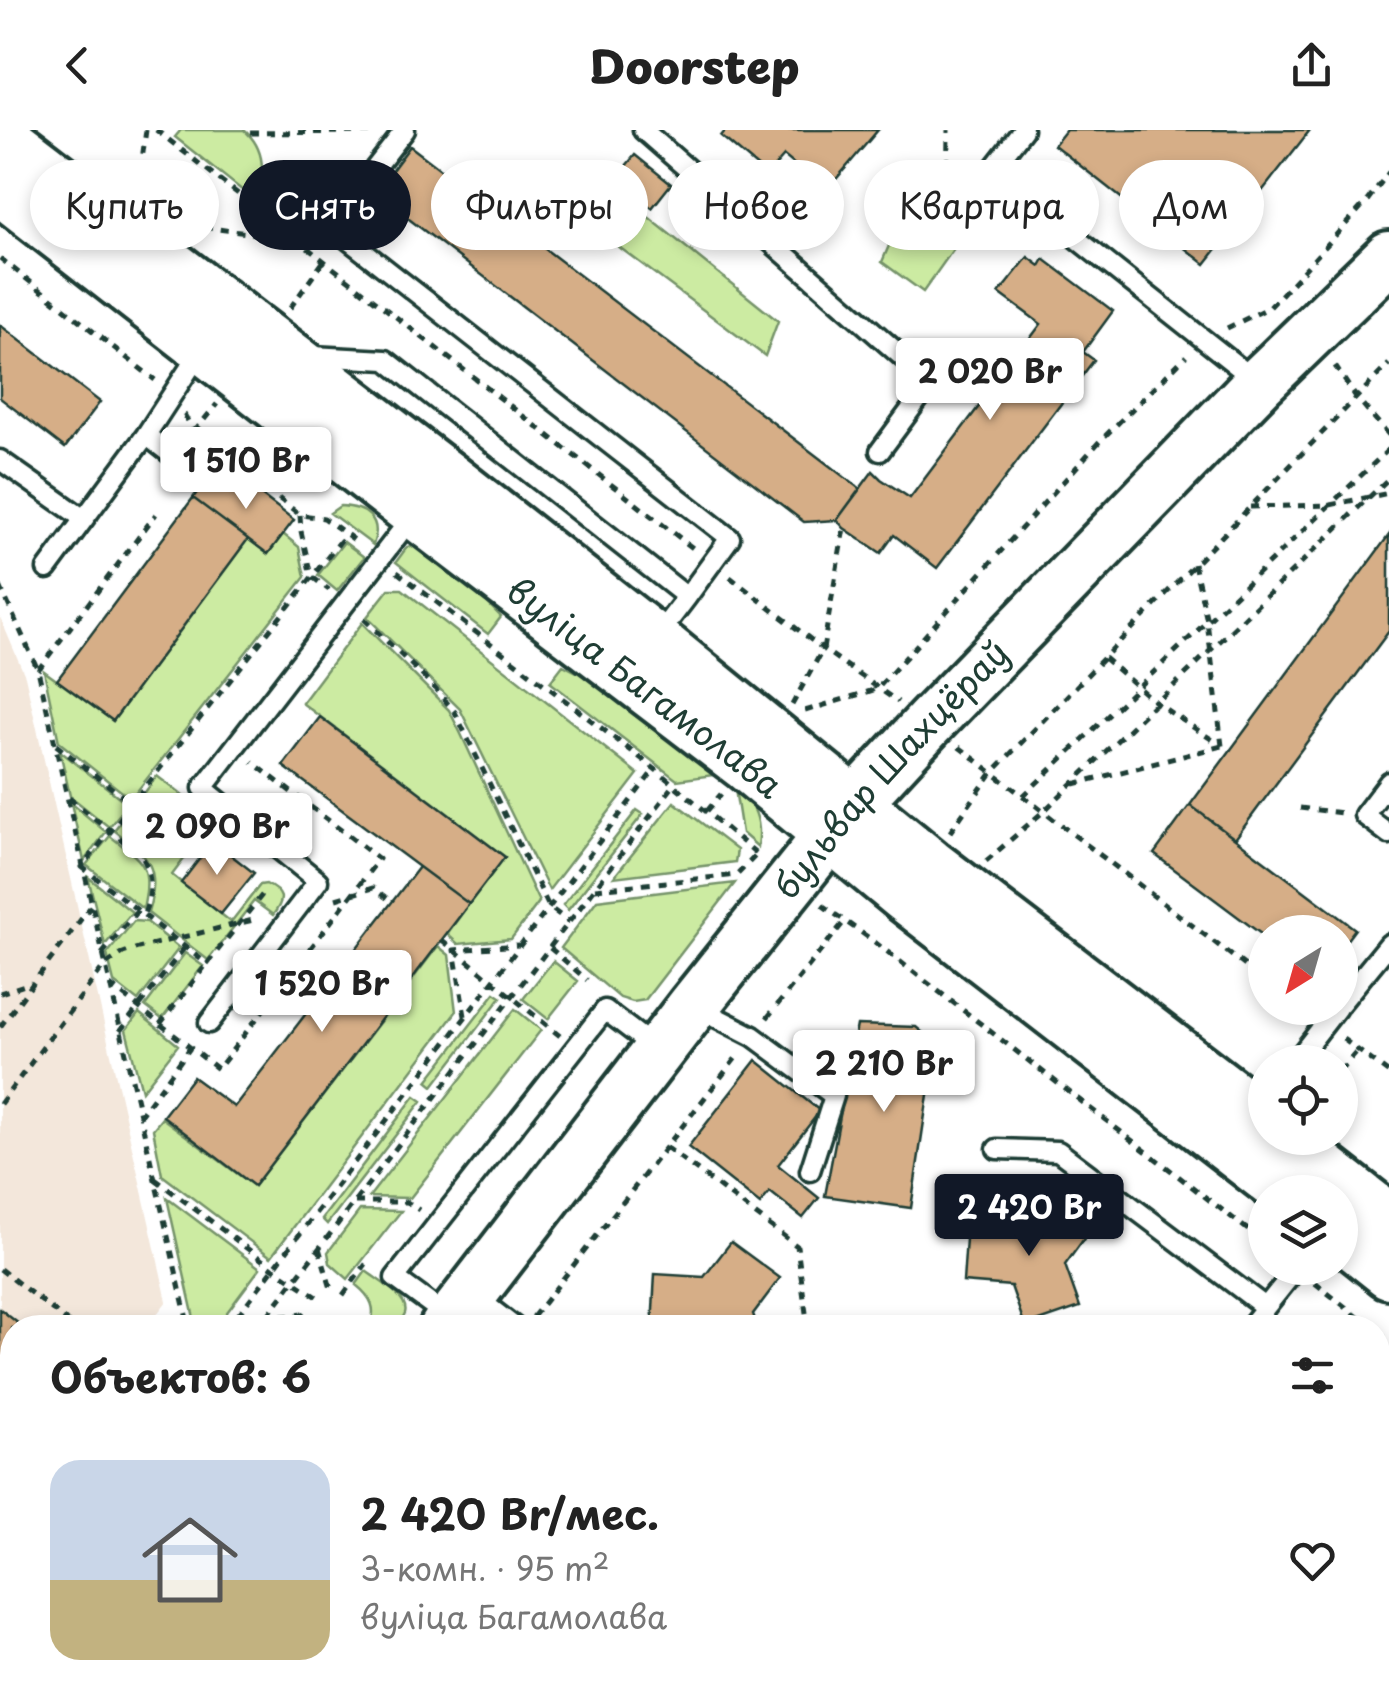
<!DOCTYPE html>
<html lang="ru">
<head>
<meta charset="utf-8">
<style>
	:root { --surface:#fff; --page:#f2f2f2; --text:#222; --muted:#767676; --accent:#111827 }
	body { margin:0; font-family:"Playpen Sans",sans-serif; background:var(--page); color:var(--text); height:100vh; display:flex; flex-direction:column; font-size:38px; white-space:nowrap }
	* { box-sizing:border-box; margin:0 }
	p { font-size:32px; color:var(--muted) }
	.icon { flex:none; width:55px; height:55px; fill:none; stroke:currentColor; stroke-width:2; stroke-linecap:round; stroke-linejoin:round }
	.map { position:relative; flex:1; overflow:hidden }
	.details { position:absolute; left:0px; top:1185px; width:1390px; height:390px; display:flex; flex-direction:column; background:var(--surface); border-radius:40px 40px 0 0; box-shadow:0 5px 15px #0003 }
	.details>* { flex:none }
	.top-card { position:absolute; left:30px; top:30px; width:1330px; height:90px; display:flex; gap:20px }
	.needle { width:65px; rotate:217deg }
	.fabs { position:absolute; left:1248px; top:785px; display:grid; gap:20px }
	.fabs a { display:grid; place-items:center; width:110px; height:110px; border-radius:50%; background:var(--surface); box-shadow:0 5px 15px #0003; font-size:50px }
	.price { position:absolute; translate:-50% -85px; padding:0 22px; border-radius:10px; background:#fff; color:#222; font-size:32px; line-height:65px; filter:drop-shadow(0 2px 5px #0008) }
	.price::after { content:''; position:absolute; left:50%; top:60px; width:30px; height:22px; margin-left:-15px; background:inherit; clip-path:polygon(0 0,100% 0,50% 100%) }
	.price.selected { background:var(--accent); color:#fff }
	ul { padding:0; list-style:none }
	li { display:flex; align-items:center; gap:30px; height:250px; padding:0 50px }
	li span { display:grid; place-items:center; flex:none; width:280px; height:200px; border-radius:30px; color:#555 }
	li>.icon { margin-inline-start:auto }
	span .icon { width:120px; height:120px; fill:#fffc; stroke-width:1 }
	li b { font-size:42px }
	h2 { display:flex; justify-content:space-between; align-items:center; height:120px; padding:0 50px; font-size:42px }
	.chip { padding:0 35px; border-radius:45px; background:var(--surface); box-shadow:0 5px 15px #0003; font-size:35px; line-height:90px }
	.chip.selected { background:var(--accent); color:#fff }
	header { display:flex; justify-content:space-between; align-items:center; height:130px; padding:0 50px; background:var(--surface); font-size:45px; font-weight:800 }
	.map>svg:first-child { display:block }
	.built { fill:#f3e7db }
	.green { fill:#cceba2; stroke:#76946b; stroke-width:2.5 }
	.building { fill:#d6ae87; stroke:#1f3d34; stroke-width:2.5 }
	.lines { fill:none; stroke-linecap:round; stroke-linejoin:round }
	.service-casing { stroke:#1f3d34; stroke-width:25 }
	.secondary-casing { stroke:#1f3d34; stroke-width:58 }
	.path { stroke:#1f3d34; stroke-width:5; stroke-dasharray:8 8; stroke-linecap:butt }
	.service { stroke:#fff; stroke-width:18 }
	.secondary { stroke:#fff; stroke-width:50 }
	.labels { text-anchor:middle; stroke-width:10; stroke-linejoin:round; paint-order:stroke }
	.street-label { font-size:35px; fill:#1f3d34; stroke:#fff }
</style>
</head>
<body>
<header><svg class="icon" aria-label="back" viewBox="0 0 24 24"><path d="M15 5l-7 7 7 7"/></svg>Doorstep<svg class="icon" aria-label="share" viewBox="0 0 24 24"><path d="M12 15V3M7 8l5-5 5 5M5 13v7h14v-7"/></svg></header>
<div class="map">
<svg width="1389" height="1575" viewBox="0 0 1389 1575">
	<rect width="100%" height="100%" fill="#fff"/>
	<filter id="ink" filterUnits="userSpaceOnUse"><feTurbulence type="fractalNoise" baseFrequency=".01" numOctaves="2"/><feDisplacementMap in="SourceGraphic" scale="20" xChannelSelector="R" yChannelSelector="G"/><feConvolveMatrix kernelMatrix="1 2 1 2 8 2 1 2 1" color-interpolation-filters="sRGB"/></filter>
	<g filter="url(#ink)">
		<path class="built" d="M0,487l25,59 142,625 -20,26 -135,1v173l-12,16z
			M1378,1244l11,9v322h-357l10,-13h336z"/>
		<path class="green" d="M181,0h63c21,18 23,46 9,69l-78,-62z
			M586,37l192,154 -13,35 -205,-153z
			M941,90l18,21 -36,51 -41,-30 15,-35z
			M340,376c25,1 43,12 33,39l-43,-32z
			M283,404l16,13 6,30 -174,222 -72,-57 -15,-71 69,50 135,-182 20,15z
			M344,412l20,15 -27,34 -19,-16z
			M414,415l6,1 32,21 49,50 -13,17 -92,-72 11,-15z
			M389,459h13l236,185 -89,116 -89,-181 -93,-92z
			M362,493l87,87 12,24 78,168 -28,37 -53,5 -11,-10 57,-78 -202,-153z
			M563,535l51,26 107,83 -44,6 -127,-98z
			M60,621l68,53 -19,23 -39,-31z
			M157,646c19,15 40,26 45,51l-40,-4 -25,-20z
			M737,656c18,19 25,35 21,61l-16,-14 -7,-44z
			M674,672l63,48 -2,12 -121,15z
			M71,673l35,29 -22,29z
			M133,677l27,22 42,6 -30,40 59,47 29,-37 6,-1c18,9 19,15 7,31l-19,-14 -46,59 -60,-47c13,-46 2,-55 -34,-83z
			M637,680l6,4 -75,96 -5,-5z
			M110,706c33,26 43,29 33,73l-57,-44z
			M88,747l44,35 -27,33z
			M735,753l-90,117 -12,2 -13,-4 -59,-50 36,-48z
			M134,791l13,1 32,26 -41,53 -24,-19 -7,-28z
			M438,816l11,9 7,57 -185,245 -109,-82 -9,-46 9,-11 92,68z
			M185,823l18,13 -41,53 -17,-13z
			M553,831l25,20 -30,38 -25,-20z
			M495,863l6,4 -68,89 -6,-5z
			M515,879l26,21 -131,168 -41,-1z
			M139,883l39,32 -36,46 -16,-61z
			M415,966l7,5 -95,123 -5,-5z
			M167,1068l93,70 -44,59h-20z
			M360,1080l41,1 -53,68 -18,-16 -2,-11z
			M366,1141c11,9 44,26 39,42 -1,3 -8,13 -10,14h-26c9,-18 2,-30 -13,-42z
			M1378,1280l11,5v97l-11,14z
			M10,1529h2v33l63,1 2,10 -18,2h-59v-33z
			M1084,1563v-1l162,1 -10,12h-162z"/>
		<path class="building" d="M726,0h152l-52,61 -42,-35 -17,19 -46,-39z
			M1066,0h244l-105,134 -151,-119z
			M410,16l450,343 -23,31 -33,2 -429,-329z
			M635,25l36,29 -19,24 -37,-29z
			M1028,127l12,9 4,-7 69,52 -30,41 11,8 -157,208 -43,-33 -13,18 -37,-25 -7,-8 36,-49 8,8 29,19 131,-174 -42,-31z
			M0,195l100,77 -35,46 -65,-50z
			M235,345l59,45 -26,34 -75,-56 14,-19 16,12z
			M193,368l55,41 -135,182 -56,-41z
			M1389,405v96l-154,208 -45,-34z
			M320,587l185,140 -36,47 -186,-138z
			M1190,675l165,124 -15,20v-17h-75v5l-111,-83z
			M213,711l41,32 -33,41 -40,-31z
			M419,737l50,37 -215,282 -91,-70 30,-39 41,30z
			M857,895l59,2 37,31 -24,30 -18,120 -86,-12z
			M756,930l64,51 -42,54 41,33 -16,20 -33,-26 -10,12 -72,-57z
			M1042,1062l49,37 -26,36 15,42 -55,19 -14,-40 -48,-4 4,-58 48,3z
			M731,1112l49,36 -27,36 5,14h-106l3,-54 49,3z
			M0,1179l24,19h-12v67l-12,16z
			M331,1562h97l16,13h-97z
			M618,1562h87l17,13h-88z"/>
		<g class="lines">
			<defs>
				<path id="service" d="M405,0l-53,68 -6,15v25l384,300 -43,59
					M643,0l288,252 -51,69
					M1023,0l-32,41 264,209
					M312,226l74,4 301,237 -32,42
					M146,305l45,35
					M0,330l84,59
					M47,439l99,-134 56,-86
					M1389,652l-25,33 25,19
					M1340,874l49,-60
					M698,878l55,28 81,60 -24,75
					M209,893l109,-142 -115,-93 209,-271
					M1295,932l42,-54
					M997,1019l61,2 207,156
					M472,1164l44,34
					M447,1186l-52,-38 210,-268 50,38
					M1249,1198l48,-60
					M267,1562l15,13
					M584,1575l8,-10 12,10"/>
				<g id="secondary">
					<path d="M0,4l449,344 206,162 275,224 335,256"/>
					<path id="s1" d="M0,59l415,324 329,251 161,133 381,295"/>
					<path d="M1285,1008l104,81"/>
					<path d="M1340,1104l49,39"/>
					<path id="s2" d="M445,1198l248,-322 162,-203 74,-80 330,-340 130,-126"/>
					<path d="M149,1575l10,-13"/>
				</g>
			</defs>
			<use href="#service" class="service-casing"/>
			<use href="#secondary" class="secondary-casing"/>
			<path class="path" d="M146,0l-6,45 63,52 88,12
				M156,0l538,419
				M250,3l127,-1
				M947,83l1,-83
				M0,128l155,122
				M290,178l33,-46
				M1227,198l43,-21 97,-106 22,-29
				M1335,236l21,31 33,38
				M184,284l10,18 106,83 24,3 36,26
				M194,302l23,-28
				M1250,377l80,-2 59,-12
				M300,385l1,16 10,45 18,14
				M1194,434l13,57 15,125
				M397,442l258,197 107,89
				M730,447l93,72 75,53
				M0,456l38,84 151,658
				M364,489l66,64 25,29 94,195 20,15
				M1104,528l52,45 66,43
				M38,540l118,-156
				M792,575l31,-56 21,-121
				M805,581l72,-22 222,-247 87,-86
				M56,615l105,81 41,4
				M959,617l306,234
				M1074,654l148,-38
				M1023,666l366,-347
				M69,668l72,57c12,19 11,38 3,59
				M1300,678l42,5
				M707,681l14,-17
				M950,702l41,-58 398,-410
				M986,731l58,-50 345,-333
				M595,759l142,-14 20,-21
				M262,765l-55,69 -125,-97 264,-333
				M336,769l37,-11 19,14
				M822,775l50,35 393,303
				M442,810l118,96
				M550,818l37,32
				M102,824l36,-44
				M110,855l108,84 161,-210 -127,-97
				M0,863l31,-10
				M465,886l-11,-66 65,-5
				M767,888l77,-96
				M160,894l47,-60
				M0,897l91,-121
				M120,901l65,-84
				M1343,909l46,34
				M1340,941l19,-22
				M0,974l104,-138 19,-13 15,-5 119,-29
				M139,987l51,-69
				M666,1017l131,99 11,82
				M155,1049l118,89 46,30
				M355,1072h52l12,8
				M319,1118l13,44
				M0,1139l67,52 5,7
				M1315,1153l57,45
				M343,1165l23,-31
				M533,1187l206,-263
				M265,1188l46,-5
				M351,1195l4,3
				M228,1198l426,-558
				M258,1198l416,-543
				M1378,1202l11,9
				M0,1327l12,-16
				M0,1413l12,9
				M0,1486l12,-16
				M0,1496l9,18 3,1
				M0,1525l12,-16
				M89,1562l3,13
				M925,1562l4,13
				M231,1575l10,-13"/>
			<use href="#service" class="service"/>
			<use href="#secondary" class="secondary"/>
		</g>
	</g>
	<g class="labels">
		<g class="street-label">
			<text dy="12" stroke="none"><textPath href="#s1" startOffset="815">вуліца Багамолава</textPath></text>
			<text dy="12" stroke="none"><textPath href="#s2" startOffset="715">бульвар Шахцёраў</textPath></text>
		</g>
	</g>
</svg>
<div class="fabs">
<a><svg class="needle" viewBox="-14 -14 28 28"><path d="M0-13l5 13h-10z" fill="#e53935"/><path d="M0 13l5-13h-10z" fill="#767676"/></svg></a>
<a><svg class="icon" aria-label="locate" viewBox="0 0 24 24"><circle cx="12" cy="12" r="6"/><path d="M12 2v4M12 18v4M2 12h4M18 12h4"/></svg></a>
<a><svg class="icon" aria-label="layers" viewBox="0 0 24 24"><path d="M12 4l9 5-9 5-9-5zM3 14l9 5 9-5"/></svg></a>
</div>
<b class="price" style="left:990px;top:293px">2 020 Br</b>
<b class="price" style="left:246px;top:382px">1 510 Br</b>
<b class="price" style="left:217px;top:748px">2 090 Br</b>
<b class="price" style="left:322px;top:905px">1 520 Br</b>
<b class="price" style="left:884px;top:985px">2 210 Br</b>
<b class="price selected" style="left:1029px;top:1129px">2 420 Br</b>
<div class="top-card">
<a class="chip">Купить</a>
<a class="chip selected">Снять</a>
<a class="chip">Фильтры</a>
<a class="chip">Новое</a>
<a class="chip">Квартира</a>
<a class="chip">Дом</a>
</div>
<section class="details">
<h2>Объектов: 6<svg class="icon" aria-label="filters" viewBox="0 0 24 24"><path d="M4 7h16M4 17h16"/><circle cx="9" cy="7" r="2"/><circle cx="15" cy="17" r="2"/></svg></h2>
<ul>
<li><span style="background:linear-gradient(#c9d6e8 60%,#c2b280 0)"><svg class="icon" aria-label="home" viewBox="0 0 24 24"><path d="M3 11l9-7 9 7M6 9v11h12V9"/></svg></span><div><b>2 420 Br/мес.</b><p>3-комн. · 95 m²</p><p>вуліца Багамолава</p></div><svg class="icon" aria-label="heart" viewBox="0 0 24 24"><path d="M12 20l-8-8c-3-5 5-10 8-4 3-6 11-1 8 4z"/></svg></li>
</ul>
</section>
</div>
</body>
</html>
